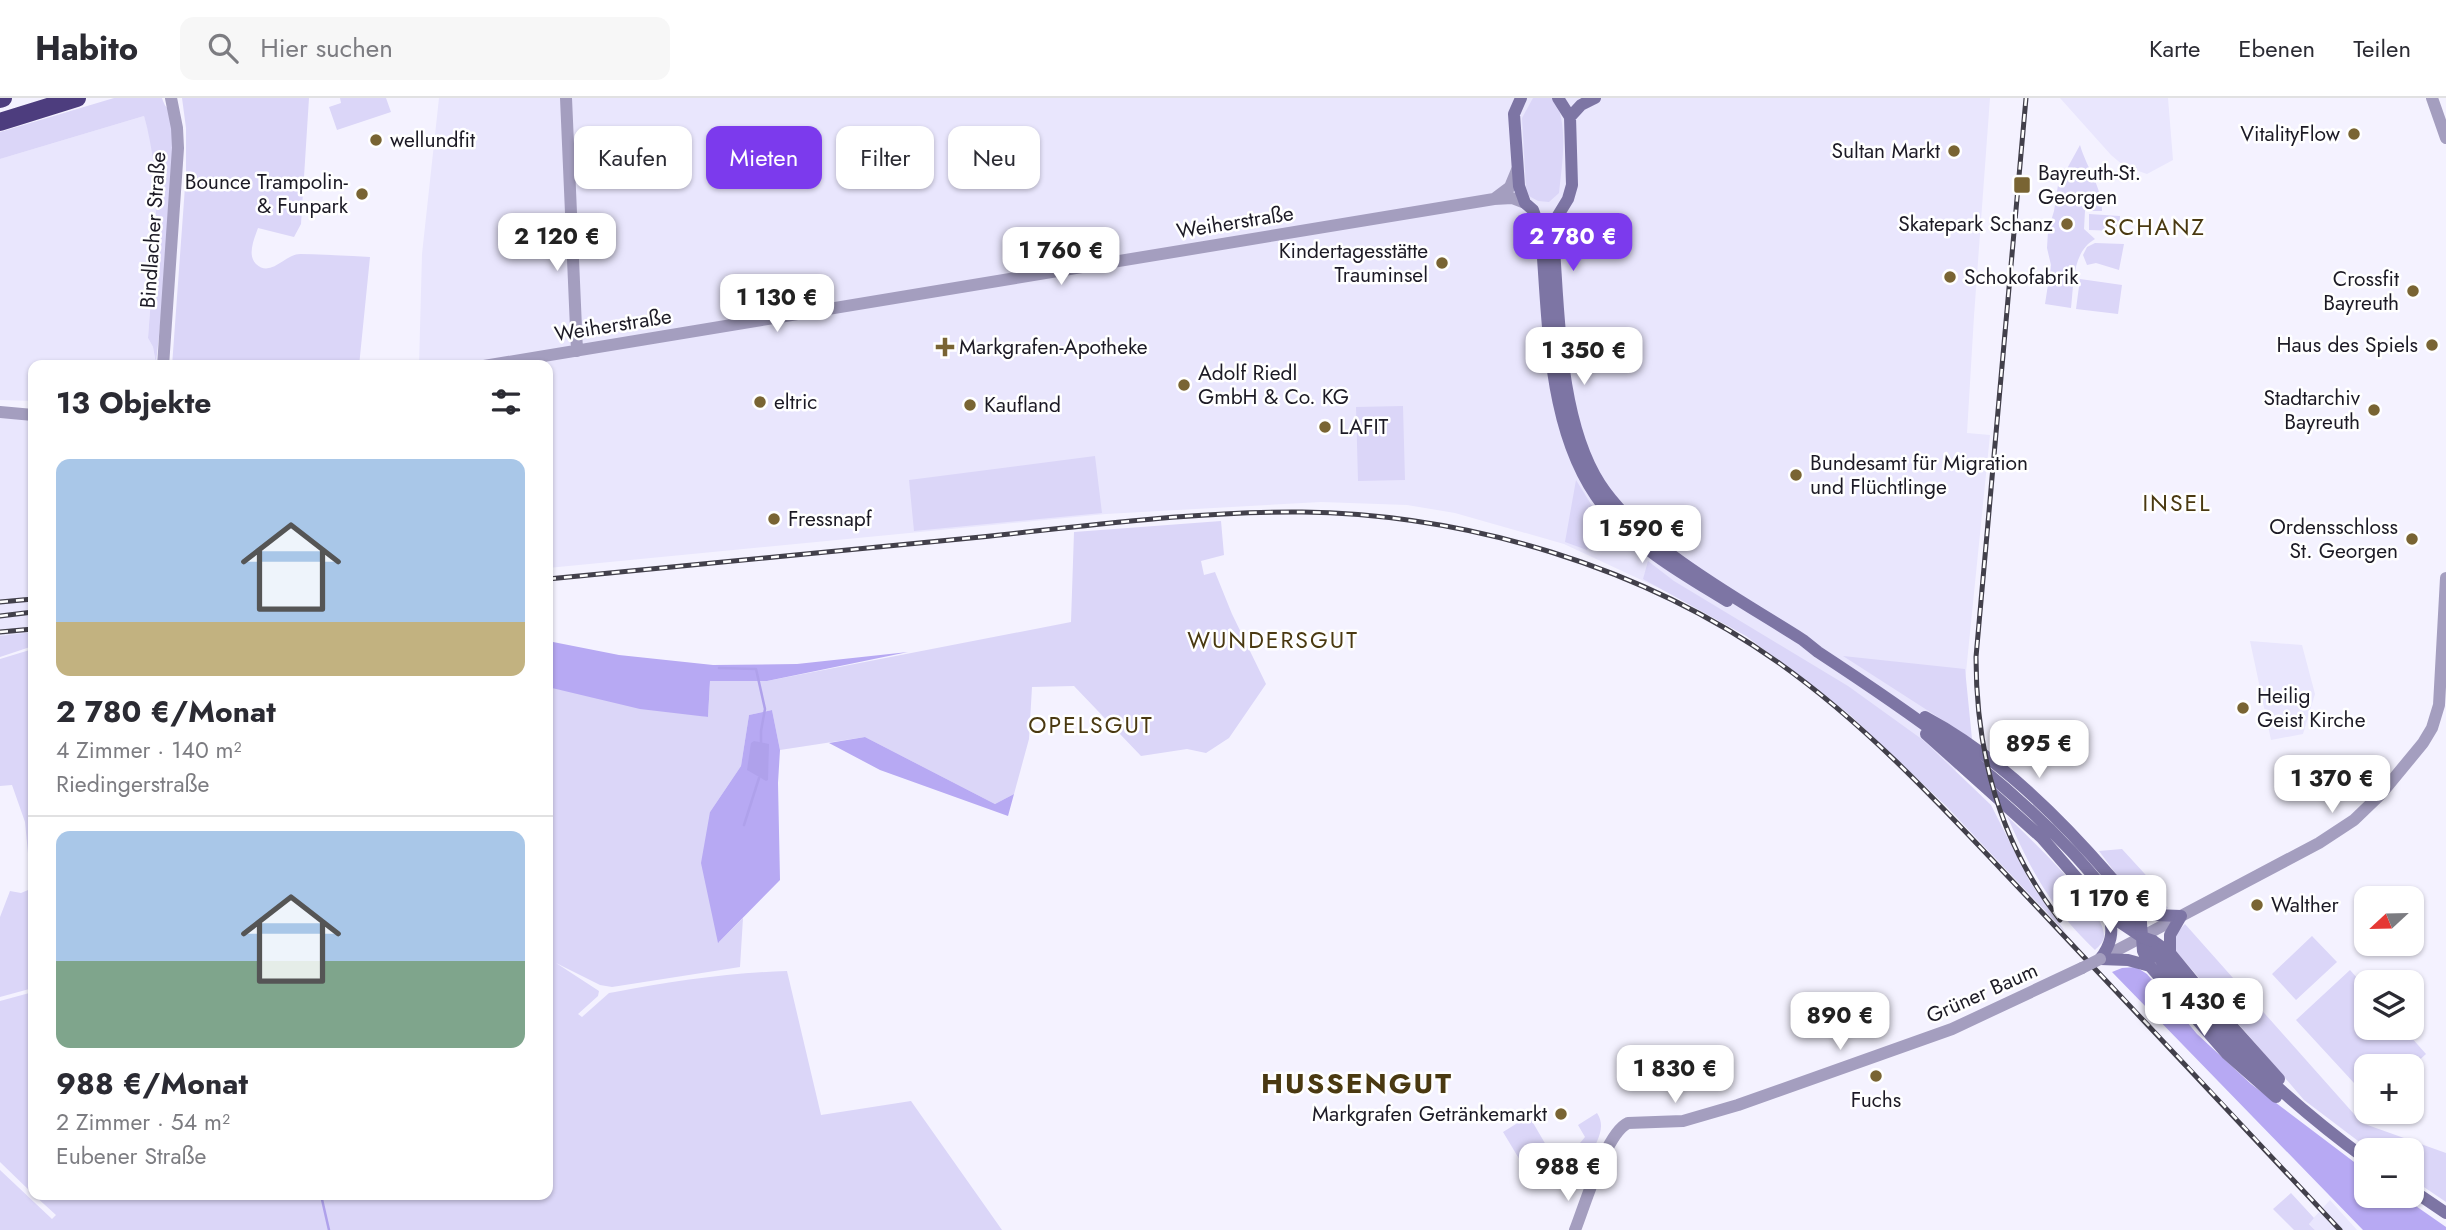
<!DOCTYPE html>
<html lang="de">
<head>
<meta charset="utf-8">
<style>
	:root { --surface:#fff; --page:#f7f7f7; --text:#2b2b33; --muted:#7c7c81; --line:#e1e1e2; --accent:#7c3aed }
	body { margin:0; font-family:Jost,sans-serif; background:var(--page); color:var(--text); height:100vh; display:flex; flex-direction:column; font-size:26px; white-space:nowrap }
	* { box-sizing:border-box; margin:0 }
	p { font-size:23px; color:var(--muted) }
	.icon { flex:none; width:38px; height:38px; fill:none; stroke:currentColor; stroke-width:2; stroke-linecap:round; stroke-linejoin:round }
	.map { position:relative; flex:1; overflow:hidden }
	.drawer { position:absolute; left:28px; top:262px; width:525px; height:840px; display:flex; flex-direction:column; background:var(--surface); border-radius:14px; box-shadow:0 2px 5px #0004 }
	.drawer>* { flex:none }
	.top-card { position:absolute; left:574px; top:28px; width:665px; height:63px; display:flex; gap:14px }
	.needle { width:46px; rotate:248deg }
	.buttons { position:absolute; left:2354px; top:788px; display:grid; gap:14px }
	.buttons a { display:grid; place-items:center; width:70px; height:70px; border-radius:14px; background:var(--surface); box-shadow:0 2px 5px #0004; font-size:35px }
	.price { position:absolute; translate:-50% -60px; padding:0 16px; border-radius:14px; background:#fff; color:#222; font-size:23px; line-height:46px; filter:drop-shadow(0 2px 4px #0008) }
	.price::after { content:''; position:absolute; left:50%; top:42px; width:21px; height:16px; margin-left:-10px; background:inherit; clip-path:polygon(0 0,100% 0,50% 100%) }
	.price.current { background:var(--accent); color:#fff }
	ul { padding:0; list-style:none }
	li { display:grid; align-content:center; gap:14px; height:371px; padding:0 28px }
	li+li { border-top:2px solid var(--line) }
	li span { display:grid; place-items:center; height:217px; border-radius:14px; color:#555 }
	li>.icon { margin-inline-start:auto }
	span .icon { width:126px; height:126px; fill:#fffc; stroke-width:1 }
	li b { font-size:30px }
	h2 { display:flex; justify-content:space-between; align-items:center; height:84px; padding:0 28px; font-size:30px }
	.chip { padding:0 24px; border-radius:14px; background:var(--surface); box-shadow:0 2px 5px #0004; font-size:24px; line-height:63px }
	.chip.current { background:var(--accent); color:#fff }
	header { display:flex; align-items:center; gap:42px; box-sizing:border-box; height:98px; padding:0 35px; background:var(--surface); border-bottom:2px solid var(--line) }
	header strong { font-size:33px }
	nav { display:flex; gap:38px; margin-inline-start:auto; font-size:24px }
	.search { width:490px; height:63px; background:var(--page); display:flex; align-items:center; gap:18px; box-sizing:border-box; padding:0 24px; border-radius:14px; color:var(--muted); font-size:26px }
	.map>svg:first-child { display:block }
	.built { fill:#e9e6fd }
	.green { fill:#dbd6f8 }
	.forest { fill:#b7a9f3 }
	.water { fill:#afa1eb }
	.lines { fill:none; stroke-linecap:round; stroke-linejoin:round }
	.stream { stroke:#afa1eb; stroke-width:2.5 }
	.tertiary { stroke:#a49ebf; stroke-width:12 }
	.secondary { stroke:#7d75a4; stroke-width:12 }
	.motorway { stroke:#4d3d7e; stroke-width:18 }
	.rail-casing { stroke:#42404b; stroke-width:5 }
	.rail { stroke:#fff; stroke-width:2.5; stroke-dasharray:8; stroke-linecap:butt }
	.tertiary-bridge { stroke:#a49ebf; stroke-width:12 }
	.secondary-bridge { stroke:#7d75a4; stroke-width:12 }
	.poi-dot { fill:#796433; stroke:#fff; stroke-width:2.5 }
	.labels { text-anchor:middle; stroke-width:5; stroke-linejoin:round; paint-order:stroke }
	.poi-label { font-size:21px; fill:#1c1a25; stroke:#fff; text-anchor:start }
	.street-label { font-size:21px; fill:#1c1a25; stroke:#fff }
	.neighbourhood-label { font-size:23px; letter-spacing:2px; fill:#4a3911; stroke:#fff }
	.district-label { font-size:28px; font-weight:bold; letter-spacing:2px; fill:#4a3911; stroke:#fff }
</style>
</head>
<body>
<header>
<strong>Habito</strong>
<div class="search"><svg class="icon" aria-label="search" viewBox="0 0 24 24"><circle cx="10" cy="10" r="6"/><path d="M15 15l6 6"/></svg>Hier suchen</div>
<nav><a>Karte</a><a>Ebenen</a><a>Teilen</a></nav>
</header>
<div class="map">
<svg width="2446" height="1132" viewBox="0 0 2446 1132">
	<rect width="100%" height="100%" fill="#f4f2ff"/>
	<path class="built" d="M439,0h1551l-16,218 -7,117 23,2 -34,336 -222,-148 -170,-79 -109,-31 -48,-8 -86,-3 -215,12 -558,54v-202h-129l3,-112z
		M2060,0h108l5,62 -26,14 -23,-8 -13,-11z
		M144,18l8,28 6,57 -10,137 5,9 3,19h-123v35l-33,-1v-241z
		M0,319l33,3v212l-33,4z
		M2250,543l52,4 13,49 -12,40 -32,6z
		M2330,1102l27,30h-42l-6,-7z"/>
	<path class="green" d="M114,0h48c3,9 4,8 7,12 12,19 -9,220 -13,254l-3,-17 -5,-9c5,-74 17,-149 -4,-222l-144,43v-27z
		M182,0h127l-8,126 -7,13 -36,-9c-4,11 -11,27 -2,36 15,14 29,-10 44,-10 23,0 47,2 70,3l-11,109h-187l14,-193v-45z
		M340,0h46l5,14 -54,18 -8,-23 12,-4z
		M1533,0h21c15,27 8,65 5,95l-10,9 -11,-1 -9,-5 -3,-9 -4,-69z
		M2080,47c7,24 22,41 22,66h-17l-1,18 11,10c-23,13 -21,44 -24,69l-26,-4 6,-39 -4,-17 1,-17 6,-20 4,-26z
		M2089,116l31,2 -1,15 -30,-1z
		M2095,145l29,1 -5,26 -23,-7 -9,2 -4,-10 4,-8z
		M2080,181l42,6 -4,29 -42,-5z
		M1403,308l2,74 -47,1 -2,-74z
		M1095,358l7,57 -188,18 -5,-51z
		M1576,382l18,29 23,25 -6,13 -20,-7 -4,10 -22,-8z
		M1221,423l3,34 -23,6 3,14 11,-3 17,42 34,70 -37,54 -23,15 -19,-4 -46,7 -67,-70 -42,1 -3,52 -15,55 -19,10 -130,-67 -85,13 -8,-40 -23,5 -8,51 -31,46 9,130 24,-24 -3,49 -128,20 -12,-2 -44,-22 43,28 -1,5 -20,18 4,3 27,-24 6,-1c57,-11 114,-19 172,-21l34,144 90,-14 91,129h-1002v-60l52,49 4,-4 -22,-20h514v-509l160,31 2,-36h57l304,-59 3,-90z
		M1648,463l26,20 174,105 75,54 68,65 39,77 36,51 -120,-127 -96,-91 -104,-79 -103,-57z
		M33,534v14l-33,11v-21z
		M33,551v232l-2,3 -6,-62 -13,-37 -12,1v-127z
		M1843,558l122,13 7,70z
		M2007,718c20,20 100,94 97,121 -1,6 -5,9 -9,13 -45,-43 -63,-78 -88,-134z
		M2122,751l33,36 -4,2 17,21 -10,3 -19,-6 -40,-54z
		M33,790v100l-33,9v-80l10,-26 11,2z
		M2185,826l177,199 84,30v49l-34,-23v-29h-42l-66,-50 -129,-150 1,-17z
		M2312,838l25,26 -41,38 -24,-26z
		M2350,872l16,18v39h36l24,27 -14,13 -46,-1v30l-70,-76z
		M33,894v202l-33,-32v-161z
		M1597,1015c10,15 -1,29 -7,44l-6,-2 -4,-12 5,-6 -7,-12z
		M1529,1018l24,41 -26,15 -24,-40z
		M2291,1095l23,25 -5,6 6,6h-21l-21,-21z"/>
	<path class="forest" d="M548,543l71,14 94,10 84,-1 111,-12 -141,29h-57l-2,36 -68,-8 -88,-21 -4,-2z
		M772,612l8,40 -2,33 2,97 -62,63 -17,-80 9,-51 31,-46 8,-51z
		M865,639l130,67 19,-10 -6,22 -128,-46 -51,-27z
		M2136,869l11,7 50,60 54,50 115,87v24h34l46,32v3h-83l-251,-258 10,-4z"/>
	<path class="water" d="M754,643l15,3 -1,36 -2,1 -19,-11 4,-27z"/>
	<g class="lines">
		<path class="stream" d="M719,570l37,1 9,40 -4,22v12
			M744,727l15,-47
			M321,1097l8,35"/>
		<path class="tertiary" d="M566,0l11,253
			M2432,0l14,40
			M1494,101l16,-12 7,-17
			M163,268l15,-218 -1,-20 -6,-30
			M484,268l1010,-167 18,-1 13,5
			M0,314l33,3
			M2149,835l170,-90 35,-23 27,-26 42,-51 9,-15 7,-23 7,-127
			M2100,861l42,-22
			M1575,1132c10,-25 31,-97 53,-107l55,-2 55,-16 214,-76 130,-61"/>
		<path class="secondary" d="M1521,0l-7,16 5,72 6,17 8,7 8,22c8,91 5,208 67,280 32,38 77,63 119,89
			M1558,0l12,19 2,68 -4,14 -14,23 -1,12c6,75 5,185 47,250 42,64 139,115 203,156l15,12c90,59 179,120 253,199 47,50 86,108 131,159 49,57 104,105 164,149
			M1570,19l11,-12 14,-7
			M1925,619c70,37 132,98 183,157 13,15 30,30 33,49
			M1926,636l116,104 67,77 33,22 1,14 7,15 77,88 49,43
			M2137,811l17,6 27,1
			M2153,843l17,12 41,50 68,76
			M2170,855v-18l11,-19
			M2100,861l28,1 22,6
			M2100,861c11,-14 14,-27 9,-44
			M2412,1092l34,23"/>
		<path class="motorway" d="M0,1l3,-1
			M0,24l77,-24"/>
		<defs>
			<path id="rail" d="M2026,0l-50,559c0,96 24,187 84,263
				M548,481c144,-14 289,-28 433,-42 106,-11 214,-26 321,-25 165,2 342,55 477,151 96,68 175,157 256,242 102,108 204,216 305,325
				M0,504l33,-3
				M0,518l33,-4
				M0,534l33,-3"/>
		</defs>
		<use href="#rail" class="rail-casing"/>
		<use href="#rail" class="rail"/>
		<path class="tertiary-bridge" d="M2082,870l18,-9"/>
		<path class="secondary-bridge" d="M2141,825l1,14 11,4"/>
	</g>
	<g class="poi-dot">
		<circle cx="2354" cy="36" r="7"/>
		<circle cx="376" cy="42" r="7"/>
		<circle cx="1954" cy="53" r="7"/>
		<rect x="2013" y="78" width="18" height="18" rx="3.5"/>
		<circle cx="362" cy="96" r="7"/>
		<circle cx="2067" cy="126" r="7"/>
		<circle cx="1442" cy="165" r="7"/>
		<circle cx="1950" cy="179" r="7"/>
		<circle cx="2413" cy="193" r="7"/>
		<circle cx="2432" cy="247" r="7"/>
		<path d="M941.5 238.5h7v7h7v7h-7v7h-7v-7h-7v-7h7z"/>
		<circle cx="1184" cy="287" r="7"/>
		<circle cx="760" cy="304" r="7"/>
		<circle cx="970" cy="307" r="7"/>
		<circle cx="2374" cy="312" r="7"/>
		<circle cx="1325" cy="329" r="7"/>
		<circle cx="1796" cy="377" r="7"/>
		<circle cx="774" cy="421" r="7"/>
		<circle cx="2412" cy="441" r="7"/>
		<circle cx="2243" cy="610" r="7"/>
		<circle cx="2257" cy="807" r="7"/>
		<circle cx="1876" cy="978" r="7"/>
		<circle cx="1561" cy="1016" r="7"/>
	</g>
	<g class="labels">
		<g class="poi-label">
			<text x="2340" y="43" text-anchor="end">VitalityFlow</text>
			<text x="390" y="49">wellundfit</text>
			<text x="1940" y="60" text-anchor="end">Sultan Markt</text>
			<text x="2038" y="82">Bayreuth-St.<tspan x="2038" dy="24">Georgen</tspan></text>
			<text x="348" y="91" text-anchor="end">Bounce Trampolin-<tspan x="348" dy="24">&amp; Funpark</tspan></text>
			<text x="2053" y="133" text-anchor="end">Skatepark Schanz</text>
			<text x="1428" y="160" text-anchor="end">Kindertagesstätte<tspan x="1428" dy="24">Trauminsel</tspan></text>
			<text x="1964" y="186">Schokofabrik</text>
			<text x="2399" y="188" text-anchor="end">Crossfit<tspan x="2399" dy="24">Bayreuth</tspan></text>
			<text x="2418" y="254" text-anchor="end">Haus des Spiels</text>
			<text x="959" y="256">Markgrafen-Apotheke</text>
			<text x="1198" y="282">Adolf Riedl<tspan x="1198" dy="24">GmbH &amp; Co. KG</tspan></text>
			<text x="2360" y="307" text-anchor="end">Stadtarchiv<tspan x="2360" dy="24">Bayreuth</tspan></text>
			<text x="774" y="311">eltric</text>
			<text x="984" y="314">Kaufland</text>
			<text x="1339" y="336">LAFIT</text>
			<text x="1810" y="372">Bundesamt für Migration<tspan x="1810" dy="24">und Flüchtlinge</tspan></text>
			<text x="788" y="428">Fressnapf</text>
			<text x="2398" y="436" text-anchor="end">Ordensschloss<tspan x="2398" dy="24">St. Georgen</tspan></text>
			<text x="2257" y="605">Heilig<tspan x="2257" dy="24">Geist Kirche</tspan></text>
			<text x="2271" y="814">Walther</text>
			<text x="1876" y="1009" text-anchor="middle">Fuchs</text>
			<text x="1547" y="1023" text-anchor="end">Markgrafen Getränkemarkt</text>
		</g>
		<g class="street-label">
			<text transform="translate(1235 124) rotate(-9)" y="7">Weiherstraße</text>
			<text transform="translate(153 132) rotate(-86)" y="7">Bindlacher Straße</text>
			<text transform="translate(613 227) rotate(-9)" y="7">Weiherstraße</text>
			<text transform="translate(1982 895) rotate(-24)" y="7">Grüner Baum</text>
		</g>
		<g class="neighbourhood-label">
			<text x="2155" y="137">SCHANZ</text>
			<text x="2177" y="413">INSEL</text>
			<text x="1273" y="550">WUNDERSGUT</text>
			<text x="1091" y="635">OPELSGUT</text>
		</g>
		<g class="district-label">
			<text x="1357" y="995">HUSSENGUT</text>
		</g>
	</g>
</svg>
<div class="buttons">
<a><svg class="needle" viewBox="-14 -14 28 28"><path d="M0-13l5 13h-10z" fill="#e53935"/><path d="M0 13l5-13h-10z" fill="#7c7c81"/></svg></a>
<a><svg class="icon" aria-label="layers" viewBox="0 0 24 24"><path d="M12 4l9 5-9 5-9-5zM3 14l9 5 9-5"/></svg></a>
<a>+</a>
<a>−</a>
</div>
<b class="price" style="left:557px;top:175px">2 120 €</b>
<b class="price current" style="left:1573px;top:175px">2 780 €</b>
<b class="price" style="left:1061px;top:189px">1 760 €</b>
<b class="price" style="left:777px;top:236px">1 130 €</b>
<b class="price" style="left:1584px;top:289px">1 350 €</b>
<b class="price" style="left:1642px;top:467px">1 590 €</b>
<b class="price" style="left:2039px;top:682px">895 €</b>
<b class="price" style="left:2332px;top:717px">1 370 €</b>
<b class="price" style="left:2110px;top:837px">1 170 €</b>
<b class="price" style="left:2204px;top:940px">1 430 €</b>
<b class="price" style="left:1840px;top:954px">890 €</b>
<b class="price" style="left:1675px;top:1007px">1 830 €</b>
<b class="price" style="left:1568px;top:1105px">988 €</b>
<div class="top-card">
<a class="chip">Kaufen</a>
<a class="chip current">Mieten</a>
<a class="chip">Filter</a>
<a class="chip">Neu</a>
</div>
<section class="drawer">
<h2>13 Objekte<svg class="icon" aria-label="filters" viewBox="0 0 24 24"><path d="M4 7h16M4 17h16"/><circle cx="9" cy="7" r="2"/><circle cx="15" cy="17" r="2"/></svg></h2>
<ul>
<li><span style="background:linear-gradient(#a9c7e8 75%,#c2b280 0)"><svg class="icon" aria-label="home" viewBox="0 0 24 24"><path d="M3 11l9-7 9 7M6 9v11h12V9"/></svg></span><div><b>2 780 €/Monat</b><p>4 Zimmer · 140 m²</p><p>Riedingerstraße</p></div></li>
<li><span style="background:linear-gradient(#a9c7e8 60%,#7fa58c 0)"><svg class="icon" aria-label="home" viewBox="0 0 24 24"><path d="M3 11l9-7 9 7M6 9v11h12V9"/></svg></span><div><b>988 €/Monat</b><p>2 Zimmer · 54 m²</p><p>Eubener Straße</p></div></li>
</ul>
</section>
</div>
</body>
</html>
